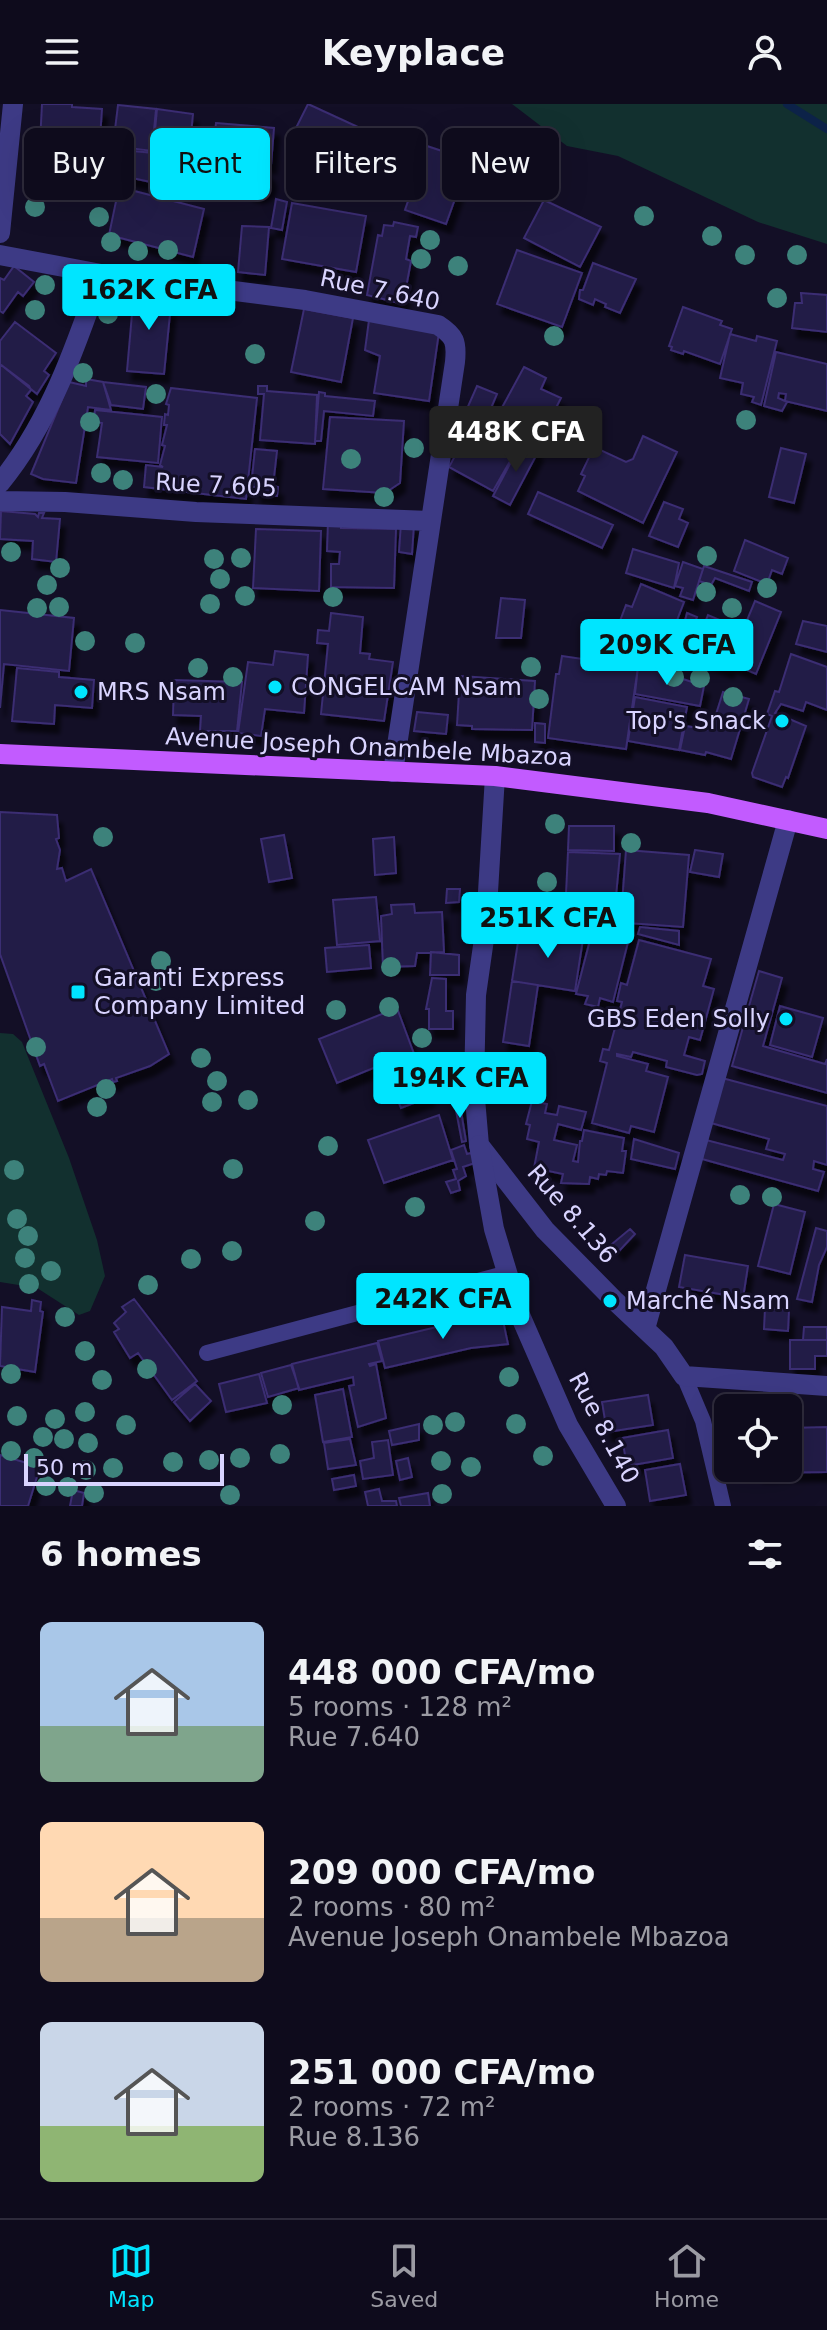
<!DOCTYPE html>
<html lang="en">
<head>
<meta charset="utf-8">
<style>
	:root { --surface:#0e0b1c; --page:#1c1929; --text:#f1f3f6; --muted:#9b9ba3; --line:#2e2b3b; --accent:#00e5ff }
	body { margin:0; font-family:"DejaVu Sans",sans-serif; background:var(--page); color:var(--text); height:100vh; display:flex; flex-direction:column; font-size:30px; white-space:nowrap }
	* { box-sizing:border-box; margin:0 }
	p { font-size:26px; color:var(--muted) }
	.icon { flex:none; width:44px; height:44px; fill:none; stroke:currentColor; stroke-width:2; stroke-linecap:round; stroke-linejoin:round }
	.map { position:relative; height:1402px; overflow:hidden }
	.side { display:flex; flex-direction:column; background:var(--surface); flex:1 }
	.side>* { flex:none }
	.banner { position:absolute; left:24px; top:24px; width:780px; height:72px; display:flex; gap:16px }
	.buttons { position:absolute; left:714px; top:1290px; display:grid; gap:16px }
	.buttons a { display:grid; place-items:center; width:88px; height:88px; border-radius:12px; background:var(--surface); box-shadow:0 8px 32px #0002,0 0 0 2px var(--line); font-size:40px }
	.scale { position:absolute; left:24px; bottom:20px; width:200px; box-sizing:border-box; padding-left:8px; border:4px solid #d9d4ff; border-top:0; font-size:22px; line-height:28px; white-space:nowrap; color:#d9d4ff; -webkit-text-stroke:6px #130f26; paint-order:stroke }
	.price { position:absolute; translate:-50% -68px; padding:0 18px; border-radius:8px; background:var(--accent); color:#111; font-size:26px; line-height:52px; filter:drop-shadow(0 2px 4px #0008) }
	.price::after { content:''; position:absolute; left:50%; top:48px; width:24px; height:18px; margin-left:-12px; background:inherit; clip-path:polygon(0 0,100% 0,50% 100%) }
	.price.selected { background:#222; color:#fff }
	ul { padding:0; list-style:none }
	li { display:flex; align-items:center; gap:24px; height:200px; padding:0 40px }
	li span { display:grid; place-items:center; flex:none; width:224px; height:160px; border-radius:12px; color:#555 }
	li>.icon { margin-inline-start:auto }
	span .icon { width:96px; height:96px; fill:#fffc; stroke-width:1 }
	li b { font-size:34px }
	h2 { display:flex; justify-content:space-between; align-items:center; height:96px; padding:0 40px; font-size:34px }
	.tag { padding:0 28px; border-radius:12px; background:var(--surface); box-shadow:0 8px 32px #0002,0 0 0 2px var(--line); font-size:28px; line-height:72px }
	.tag.selected { background:var(--accent); color:#111 }
	header { display:flex; justify-content:space-between; align-items:center; height:104px; padding:0 40px; background:var(--surface); font-size:36px; font-weight:700 }
	.tabs { display:flex; justify-content:space-around; align-items:center; height:112px; border-top:2px solid var(--line); background:var(--surface); font-size:22px; color:var(--muted) }
	.tabs a { display:grid; justify-items:center; gap:4px }
	.tabs .selected { color:var(--accent) }
	.map>svg:first-child { display:block }
	.green { fill:#12302f }
	.lines { fill:none; stroke-linecap:round; stroke-linejoin:round }
	.stream { stroke:#0c2248; stroke-width:8 }
	.building { fill:#241b47; stroke:#3b2d73; stroke-width:2; filter:url(#shadow) }
	.service { stroke:#3d3a85; stroke-width:16 }
	.minor { stroke:#3d3a85; stroke-width:20 }
	.tertiary { stroke:#3d3a85; stroke-width:20 }
	.primary { stroke:#c25bff; stroke-width:20 }
	.tree { fill:#3d827b }
	.poi-dot { fill:#00e5ff; stroke:#130f26; stroke-width:3 }
	.labels { text-anchor:middle; stroke-width:6; stroke-linejoin:round; paint-order:stroke }
	.street-label { font-size:24px; fill:#d9d4ff; stroke:#130f26 }
	.poi-label { font-size:24px; fill:#d9d4ff; stroke:#130f26; text-anchor:start }
</style>
</head>
<body>
<header><svg class="icon" aria-label="menu" viewBox="0 0 24 24"><path d="M4 6h16M4 12h16M4 18h16"/></svg>Keyplace<svg class="icon" aria-label="person" viewBox="0 0 24 24"><circle cx="12" cy="8" r="4"/><path d="M4 21q1-7 8-7t8 7"/></svg></header>
<div class="map">
<svg width="827" height="1402" viewBox="0 0 827 1402">
	<defs>
		<filter id="shadow"><feDropShadow dx="5" dy="9" stdDeviation="2" flood-color="#0009"/></filter>
	</defs>
	<rect width="100%" height="100%" fill="#130f26"/>
	<path class="green" d="M512,0h315v140l-69,-22 -140,-66 -51,-10z
		M0,929l13,1 9,8 47,116 28,82 8,36 -15,35 -11,4 -42,-27 -37,-6z"/>
	<g class="lines">
		<path class="stream" d="M787,0l40,25"/>
	</g>
	<path class="building" d="M72,0v3l30,2 -2,29 -16,-1 -1,9 -43,-3 2,-39z
		M308,0l63,29 -16,31 -62,-30z
		M118,1l38,4 -4,42 -39,-5z
		M157,5l36,5 -4,40 -36,-2z
		M216,19l58,5 -3,37 -59,-6z
		M36,39l75,7 -3,31 -25,-2v4l-20,-1v-5h-31z
		M427,42l42,14 -23,64 -41,-14z
		M111,45l64,6 -6,31 -60,-13z
		M243 76a14 14 0 1 1 28 0a14 14 0 1 1-28 0Z
		M119,83l85,22 -11,48 -84,-22z
		M276,95l11,3 -5,28 -11,-2z
		M544,96l57,27 -21,40 -56,-29z
		M292,99l74,13 -10,56 -74,-13z
		M394,118l24,5 -2,10 -6,-1 -4,23 5,2 -8,43 -36,-9 11,-60 4,1 2,-11 9,1z
		M242,122l27,1 -4,48 -27,-3z
		M517,146l65,23 -20,54 -65,-23z
		M593,159l43,16 -16,34 -15,-6 1,-3 -11,-5 -2,6 -14,-6 1,-9h3z
		M14,162l20,16 -11,14 -5,-4 -15,21 -3,-2v-33l4,2z
		M134,187l38,3 -8,80 -37,-3z
		M801,189l26,2v37l-35,-4 3,-25h7z
		M683,203l39,14 -2,4 12,4 -12,35 -36,-13 -1,3 -12,-4 1,-3 -3,-1z
		M304,205l49,9 -12,64 -50,-10z
		M369,216l70,12 -10,69 -55,-8 6,-37 -15,-6z
		M15,218l41,31 -12,18 5,4 -12,19 -37,-30v-23z
		M730,230l26,7 1,-5 20,5 -16,64 -9,-3 2,-5 -13,-3 2,-11 -23,-5z
		M776,248l51,12v47l-42,-10 1,-7 -7,-1 -1,5 9,4 -5,9 -18,-5z
		M0,260l29,22 2,4 -5,6 7,6 -23,42 -10,-10z
		M524,263l22,11 -5,11 20,9 -26,51 -43,-23z
		M86,275l17,3 8,28 -23,-3 -12,76 -33,-4 -12,-5 38,-92 17,4z
		M103,278l43,5 -3,22 -32,-4z
		M258,282h9v5l50,4 -2,49 -55,-4 4,-46h-6z
		M477,282l20,8 -11,26 -4,1 -14,-6 -2,-4z
		M171,284l86,10 -11,101 -102,-12 2,-22 17,2 -3,-2 5,-19 -3,-1 5,-20h-3l1,-11 3,1 1,-10 -3,-1z
		M319,288l6,1v3l50,5 -2,15 -49,-5 -3,30h-6z
		M95,306l67,7 -4,46 -61,-6 5,-34 -8,-1z
		M330,313l74,4 -4,62 -15,10 -62,-4z
		M465,320l33,19 2,-4 17,10 -24,42 -44,-24 6,-11 -6,-3z
		M643,332l34,16 -34,71 -65,-32 7,-15 -4,-2 13,-27 32,15 7,-3z
		M521,339l17,9 -28,53 -17,-9z
		M781,344l25,6 -12,49 -25,-6z
		M255,345l22,2 -4,35 5,1 -1,9 -21,-2 1,-7h-6z
		M538,388l75,33 -11,23 -74,-34z
		M664,398l19,7 -4,10 9,4 -10,24 -29,-11z
		M1,407l34,3 3,3 1,-4h5l-2,5 18,1 -4,43 -24,-3 1,-18 -33,-2z
		M328,417h13v7l55,1 -2,59 -63,-1v-23h8l1,-12 -13,-1z
		M401,419l13,1 -2,30 -13,-2z
		M256,425l65,2 -2,60 -66,-3z
		M745,436l43,18 -6,16 -10,-4 -5,14 -33,-13z
		M633,445l46,14 -5,25 -48,-15z
		M683,458l20,7 -10,31 -13,-4 3,-8 -8,-2z
		M704,462l48,16 -3,9 -34,-13 -4,7 -12,-4z
		M641,480l43,18 -15,39 -49,-20 6,-16 6,2z
		M501,494l24,2 -4,38h-25z
		M755,497l26,11 -25,62 -25,-11 -3,6 -36,-15 16,-39 35,15z
		M0,506l74,8 -5,53 -65,-7 -4,44z
		M331,509l32,4 -3,36 10,1 -1,5 24,3 -9,59 -63,-7 7,-70 -11,-1 1,-13 11,1z
		M687,509l10,4 -4,11 -3,-1 -6,14 -4,-2z
		M803,517l24,5v26l-31,-8z
		M651,544l21,6 -6,15 -22,-7z
		M275,547l33,4 -4,58 -39,-4 -4,27 -23,-3 10,-71 25,3z
		M791,550l36,13v43l-21,-8 -3,9 -22,-7 -6,9 31,13 -18,52 -2,-1 -4,10 -29,-10 -1,-4 20,-57 -5,-2 8,-23 4,1z
		M562,552l76,11 -12,82 -78,-11 8,-64h3z
		M638,563h9l57,19 -4,20 -65,-12z
		M17,564l42,4v5l35,3 -2,28 -37,-3 -1,19 -42,-3z
		M460,572l75,5 -3,49 -60,-1v-3l-15,-1z
		M172,576l70,2 -5,49h-37l1,-15 -28,-1 1,-32z
		M723,588l26,7 -18,60 -25,-7 -1,3 -25,-5 5,-24 26,4z
		M635,593l52,10 -8,43 -51,-9z
		M417,608l31,3 -2,19 -32,-3z
		M535,619l10,1v19l-10,-1z
		M0,708l57,3 2,23 -3,1 4,11 -3,19 5,-1 4,13 25,-12 78,185 -19,12 -34,12 1,3 -4,1 -1,-3 -54,22 -14,-37 -4,2 -40,-112z
		M569,722h45v25l-46,-1z
		M284,731l8,43 -23,4 -8,-43z
		M394,733l2,36 -21,2 -2,-36z
		M626,746l63,5 -6,72 -69,-5 1,-18h7z
		M695,746l28,4 -4,23 -29,-5z
		M568,748l52,2 -4,42 -50,-2z
		M447,785h13l-1,13 -13,1z
		M376,793l4,44 -43,4 -4,-45z
		M599,794l13,2 -1,6h3l-1,19 18,5 -18,72 -13,-4 -2,9 -13,-3 3,-8 -12,-2 14,-54 -7,-1v-3l6,-20 7,2z
		M414,800l1,9 27,-1 2,40 -27,1 -2,13 -32,1 -2,-51 11,-2 -1,-9z
		M640,823l39,4v14l-41,-11z
		M520,825l63,10 -8,52 -63,-10z
		M639,836l72,19 -8,27 11,3 -14,51 -11,-3 -5,18 21,6 -3,13 -5,1 -31,-8 1,-6 -34,-9 -2,5 -14,-3v2l31,8 -2,7 22,6 -14,55 -23,-6 -2,7 -37,-10 15,-60 -7,-2 3,-12 6,1 13,-48 -5,-1 4,-18 6,2z
		M369,841l2,23 -44,4 -2,-24z
		M431,848l28,3v20h-29z
		M759,867l23,7 -19,68 62,18 2,-5v34l-95,-27z
		M432,874l14,1v32h7v18h-24v-20h-3z
		M512,877l26,4 -9,61 -26,-4z
		M780,902l43,12 -11,39 -42,-12z
		M397,904l33,89 -29,11 -18,-44 -46,19 -18,-44z
		M722,974l105,28v59l-13,-4 -1,8 11,3 -6,19 -116,-32 4,-19 77,20 2,-6 -19,-5 3,-10 -58,-16z
		M459,995l7,42 -4,1 -8,-42z
		M532,997l15,3 -2,9 12,2 2,-9 27,6 -5,18 -23,-6 -4,16 23,5 -4,16 5,1 2,-21h2l2,-11 40,8 -2,13h4l-3,22 -16,-2 -1,4 -7,-1 -1,5 -8,-2 -1,7 -28,-1 2,-9 -29,-6 5,-26 -12,-3 3,-14 -4,-1z
		M439,1011l14,45 -69,23 -16,-43z
		M634,1035l45,14 -4,16 -44,-10z
		M464,1041l3,9 4,-1 4,10 -12,4 3,9 -8,5 2,9 -9,3 -5,-11 10,-3 -3,-9 4,-1 -6,-19z
		M774,1100l31,8 -15,62 -32,-8z
		M816,1124l11,3v16l-8,18 -7,37 -15,-3z
		M630,1125l5,5 -16,17 -7,-7z
		M685,1151l63,11 -5,32 -64,-11z
		M134,1195l63,82 -25,19 -34,-47 -8,5 -16,-26 5,-3 -5,-6 12,-11 -4,-5z
		M32,1196l9,2 -1,9 3,1 -8,60 -35,-6 2,-59 29,4z
		M765,1204l24,2 -1,21 -24,-2z
		M502,1212l6,28 -37,4 -86,20 -7,-27 88,-21z
		M804,1223h23v13h-24z
		M790,1236h37v16h-12v13h-25z
		M377,1239l5,18 -13,3 1,2 6,-2 10,54 -28,9 -9,-41 5,-1 -1,-8 -54,13 -7,-26z
		M291,1261l8,23 -31,9 -7,-24z
		M259,1270l8,29 -41,9 -7,-28z
		M195,1280l16,17 -21,20 -16,-19z
		M343,1285l9,48 -29,5 -8,-47z
		M648,1291l5,30 -46,7 -5,-30z
		M419,1320v16l-27,5 -3,-14z
		M827,1323v45l-69,1v-5h30v-40z
		M668,1326l5,28 -46,8 -5,-28z
		M350,1335l6,26 -28,4 -4,-26z
		M388,1336l5,35 -30,4 -3,-18 14,-3 -2,-16z
		M0,1351l40,12 -12,39h-28z
		M408,1354l4,19 -12,3 -4,-19z
		M680,1360l6,31 -36,6 -5,-31z
		M354,1371l2,11 -22,4 -2,-11z
		M379,1385l3,12h14l1,5h-29l-3,-14z
		M73,1386l11,3 -2,13h-12z
		M428,1389l2,13h-29l-2,-8z"/>
	<g class="lines">
		<path class="service" d="M207,1249l301,-80
			M684,1272l19,45 20,85"/>
		<path class="minor" d="M0,129l13,-129
			M0,151l101,19 204,26 133,25c17,11 19,17 17,37l-62,410
			M0,379c49,-59 76,-137 101,-209
			M0,397l65,1 131,10 234,9
			M495,672l-9,149 -10,70 -2,92 5,58 66,85 69,70 50,47 20,29 143,10
			M645,1225l143,-509"/>
		<path class="tertiary" d="M479,1041l15,84 26,86 48,110 48,81"/>
		<path class="primary" d="M0,650l495,22 213,27 119,26"/>
	</g>
	<g class="tree">
		<circle cx="491" cy="50" r="10"/>
		<circle cx="310" cy="51" r="10"/>
		<circle cx="506" cy="70" r="10"/>
		<circle cx="211" cy="73" r="10"/>
		<circle cx="305" cy="81" r="10"/>
		<circle cx="331" cy="81" r="10"/>
		<circle cx="35" cy="103" r="10"/>
		<circle cx="644" cy="112" r="10"/>
		<circle cx="99" cy="113" r="10"/>
		<circle cx="712" cy="132" r="10"/>
		<circle cx="430" cy="136" r="10"/>
		<circle cx="111" cy="138" r="10"/>
		<circle cx="168" cy="146" r="10"/>
		<circle cx="138" cy="147" r="10"/>
		<circle cx="745" cy="151" r="10"/>
		<circle cx="797" cy="151" r="10"/>
		<circle cx="421" cy="155" r="10"/>
		<circle cx="458" cy="162" r="10"/>
		<circle cx="45" cy="181" r="10"/>
		<circle cx="777" cy="194" r="10"/>
		<circle cx="35" cy="206" r="10"/>
		<circle cx="108" cy="210" r="10"/>
		<circle cx="554" cy="232" r="10"/>
		<circle cx="255" cy="250" r="10"/>
		<circle cx="83" cy="269" r="10"/>
		<circle cx="156" cy="290" r="10"/>
		<circle cx="746" cy="316" r="10"/>
		<circle cx="90" cy="318" r="10"/>
		<circle cx="414" cy="344" r="10"/>
		<circle cx="351" cy="355" r="10"/>
		<circle cx="101" cy="369" r="10"/>
		<circle cx="123" cy="376" r="10"/>
		<circle cx="384" cy="393" r="10"/>
		<circle cx="11" cy="448" r="10"/>
		<circle cx="707" cy="452" r="10"/>
		<circle cx="241" cy="454" r="10"/>
		<circle cx="214" cy="455" r="10"/>
		<circle cx="60" cy="464" r="10"/>
		<circle cx="220" cy="475" r="10"/>
		<circle cx="47" cy="481" r="10"/>
		<circle cx="767" cy="484" r="10"/>
		<circle cx="706" cy="488" r="10"/>
		<circle cx="245" cy="492" r="10"/>
		<circle cx="333" cy="493" r="10"/>
		<circle cx="210" cy="500" r="10"/>
		<circle cx="59" cy="503" r="10"/>
		<circle cx="37" cy="504" r="10"/>
		<circle cx="732" cy="504" r="10"/>
		<circle cx="85" cy="537" r="10"/>
		<circle cx="135" cy="539" r="10"/>
		<circle cx="531" cy="563" r="10"/>
		<circle cx="198" cy="564" r="10"/>
		<circle cx="233" cy="573" r="10"/>
		<circle cx="674" cy="573" r="10"/>
		<circle cx="700" cy="574" r="10"/>
		<circle cx="733" cy="593" r="10"/>
		<circle cx="539" cy="595" r="10"/>
		<circle cx="555" cy="720" r="10"/>
		<circle cx="103" cy="733" r="10"/>
		<circle cx="631" cy="739" r="10"/>
		<circle cx="547" cy="778" r="10"/>
		<circle cx="161" cy="857" r="10"/>
		<circle cx="391" cy="863" r="10"/>
		<circle cx="156" cy="877" r="10"/>
		<circle cx="389" cy="903" r="10"/>
		<circle cx="336" cy="906" r="10"/>
		<circle cx="422" cy="934" r="10"/>
		<circle cx="36" cy="943" r="10"/>
		<circle cx="201" cy="954" r="10"/>
		<circle cx="429" cy="958" r="10"/>
		<circle cx="217" cy="977" r="10"/>
		<circle cx="106" cy="985" r="10"/>
		<circle cx="248" cy="996" r="10"/>
		<circle cx="212" cy="998" r="10"/>
		<circle cx="97" cy="1003" r="10"/>
		<circle cx="328" cy="1042" r="10"/>
		<circle cx="233" cy="1065" r="10"/>
		<circle cx="14" cy="1066" r="10"/>
		<circle cx="740" cy="1091" r="10"/>
		<circle cx="772" cy="1093" r="10"/>
		<circle cx="415" cy="1103" r="10"/>
		<circle cx="17" cy="1115" r="10"/>
		<circle cx="315" cy="1117" r="10"/>
		<circle cx="28" cy="1132" r="10"/>
		<circle cx="232" cy="1147" r="10"/>
		<circle cx="25" cy="1154" r="10"/>
		<circle cx="191" cy="1155" r="10"/>
		<circle cx="51" cy="1167" r="10"/>
		<circle cx="29" cy="1180" r="10"/>
		<circle cx="148" cy="1181" r="10"/>
		<circle cx="65" cy="1213" r="10"/>
		<circle cx="85" cy="1247" r="10"/>
		<circle cx="147" cy="1265" r="10"/>
		<circle cx="11" cy="1270" r="10"/>
		<circle cx="509" cy="1273" r="10"/>
		<circle cx="102" cy="1276" r="10"/>
		<circle cx="282" cy="1301" r="10"/>
		<circle cx="85" cy="1308" r="10"/>
		<circle cx="17" cy="1312" r="10"/>
		<circle cx="55" cy="1315" r="10"/>
		<circle cx="455" cy="1318" r="10"/>
		<circle cx="516" cy="1320" r="10"/>
		<circle cx="126" cy="1321" r="10"/>
		<circle cx="433" cy="1321" r="10"/>
		<circle cx="43" cy="1333" r="10"/>
		<circle cx="64" cy="1335" r="10"/>
		<circle cx="88" cy="1339" r="10"/>
		<circle cx="11" cy="1347" r="10"/>
		<circle cx="280" cy="1350" r="10"/>
		<circle cx="543" cy="1352" r="10"/>
		<circle cx="34" cy="1354" r="10"/>
		<circle cx="240" cy="1354" r="10"/>
		<circle cx="209" cy="1356" r="10"/>
		<circle cx="441" cy="1357" r="10"/>
		<circle cx="173" cy="1358" r="10"/>
		<circle cx="471" cy="1363" r="10"/>
		<circle cx="113" cy="1364" r="10"/>
		<circle cx="86" cy="1366" r="10"/>
		<circle cx="46" cy="1382" r="10"/>
		<circle cx="68" cy="1383" r="10"/>
		<circle cx="94" cy="1389" r="10"/>
		<circle cx="442" cy="1390" r="10"/>
		<circle cx="230" cy="1391" r="10"/>
	</g>
	<g class="poi-dot">
		<circle cx="275" cy="583" r="8"/>
		<circle cx="81" cy="588" r="8"/>
		<circle cx="782" cy="617" r="8"/>
		<rect x="70" y="880" width="16" height="16" rx="4"/>
		<circle cx="786" cy="915" r="8"/>
		<circle cx="610" cy="1197" r="8"/>
	</g>
	<g class="labels">
		<g class="street-label">
			<text transform="translate(380 186) rotate(12)" y="8">Rue 7.640</text>
			<text transform="translate(216 381) rotate(3)" y="8">Rue 7.605</text>
			<text transform="translate(369 643) rotate(3)" y="8">Avenue Joseph Onambele Mbazoa</text>
			<text transform="translate(572 1110) rotate(49)" y="8">Rue 8.136</text>
			<text transform="translate(604 1324) rotate(62)" y="8">Rue 8.140</text>
		</g>
		<g class="poi-label">
			<text x="291" y="591">CONGELCAM Nsam</text>
			<text x="97" y="596">MRS Nsam</text>
			<text x="766" y="625" text-anchor="end">Top's Snack</text>
			<text x="94" y="882">Garanti Express<tspan x="94" dy="28">Company Limited</tspan></text>
			<text x="770" y="923" text-anchor="end">GBS Eden Solly</text>
			<text x="626" y="1205">Marché Nsam</text>
		</g>
	</g>
</svg>
<div class="buttons">
<a><svg class="icon" aria-label="locate" viewBox="0 0 24 24"><circle cx="12" cy="12" r="6"/><path d="M12 2v4M12 18v4M2 12h4M18 12h4"/></svg></a>
</div>
<div class="scale">50 m</div>
<b class="price" style="left:149px;top:228px">162K CFA</b>
<b class="price selected" style="left:516px;top:370px">448K CFA</b>
<b class="price" style="left:667px;top:583px">209K CFA</b>
<b class="price" style="left:548px;top:856px">251K CFA</b>
<b class="price" style="left:460px;top:1016px">194K CFA</b>
<b class="price" style="left:443px;top:1237px">242K CFA</b>
<div class="banner">
<a class="tag">Buy</a>
<a class="tag selected">Rent</a>
<a class="tag">Filters</a>
<a class="tag">New</a>
</div>
</div>
<section class="side">
<h2>6 homes<svg class="icon" aria-label="filters" viewBox="0 0 24 24"><path d="M4 7h16M4 17h16"/><circle cx="9" cy="7" r="2"/><circle cx="15" cy="17" r="2"/></svg></h2>
<ul>
<li><span style="background:linear-gradient(#a9c7e8 65%,#7fa58c 0)"><svg class="icon" aria-label="home" viewBox="0 0 24 24"><path d="M3 11l9-7 9 7M6 9v11h12V9"/></svg></span><div><b>448 000 CFA/mo</b><p>5 rooms · 128 m²</p><p>Rue 7.640</p></div></li>
<li><span style="background:linear-gradient(#ffd9b3 60%,#b9a48a 0)"><svg class="icon" aria-label="home" viewBox="0 0 24 24"><path d="M3 11l9-7 9 7M6 9v11h12V9"/></svg></span><div><b>209 000 CFA/mo</b><p>2 rooms · 80 m²</p><p>Avenue Joseph Onambele Mbazoa</p></div></li>
<li><span style="background:linear-gradient(#c9d6e8 65%,#8fb573 0)"><svg class="icon" aria-label="home" viewBox="0 0 24 24"><path d="M3 11l9-7 9 7M6 9v11h12V9"/></svg></span><div><b>251 000 CFA/mo</b><p>2 rooms · 72 m²</p><p>Rue 8.136</p></div></li>
</ul>
</section>
<nav class="tabs">
<a class="selected"><svg class="icon" aria-label="map" viewBox="0 0 24 24"><path d="M3 6l6-2 6 2 6-2v14l-6 2-6-2-6 2zM9 4v14M15 6v14"/></svg>Map</a>
<a><svg class="icon" aria-label="saved" viewBox="0 0 24 24"><path d="M7 4h10v16l-5-4-5 4z"/></svg>Saved</a>
<a><svg class="icon" aria-label="home" viewBox="0 0 24 24"><path d="M3 11l9-7 9 7M6 9v11h12V9"/></svg>Home</a>
</nav>
</body>
</html>
